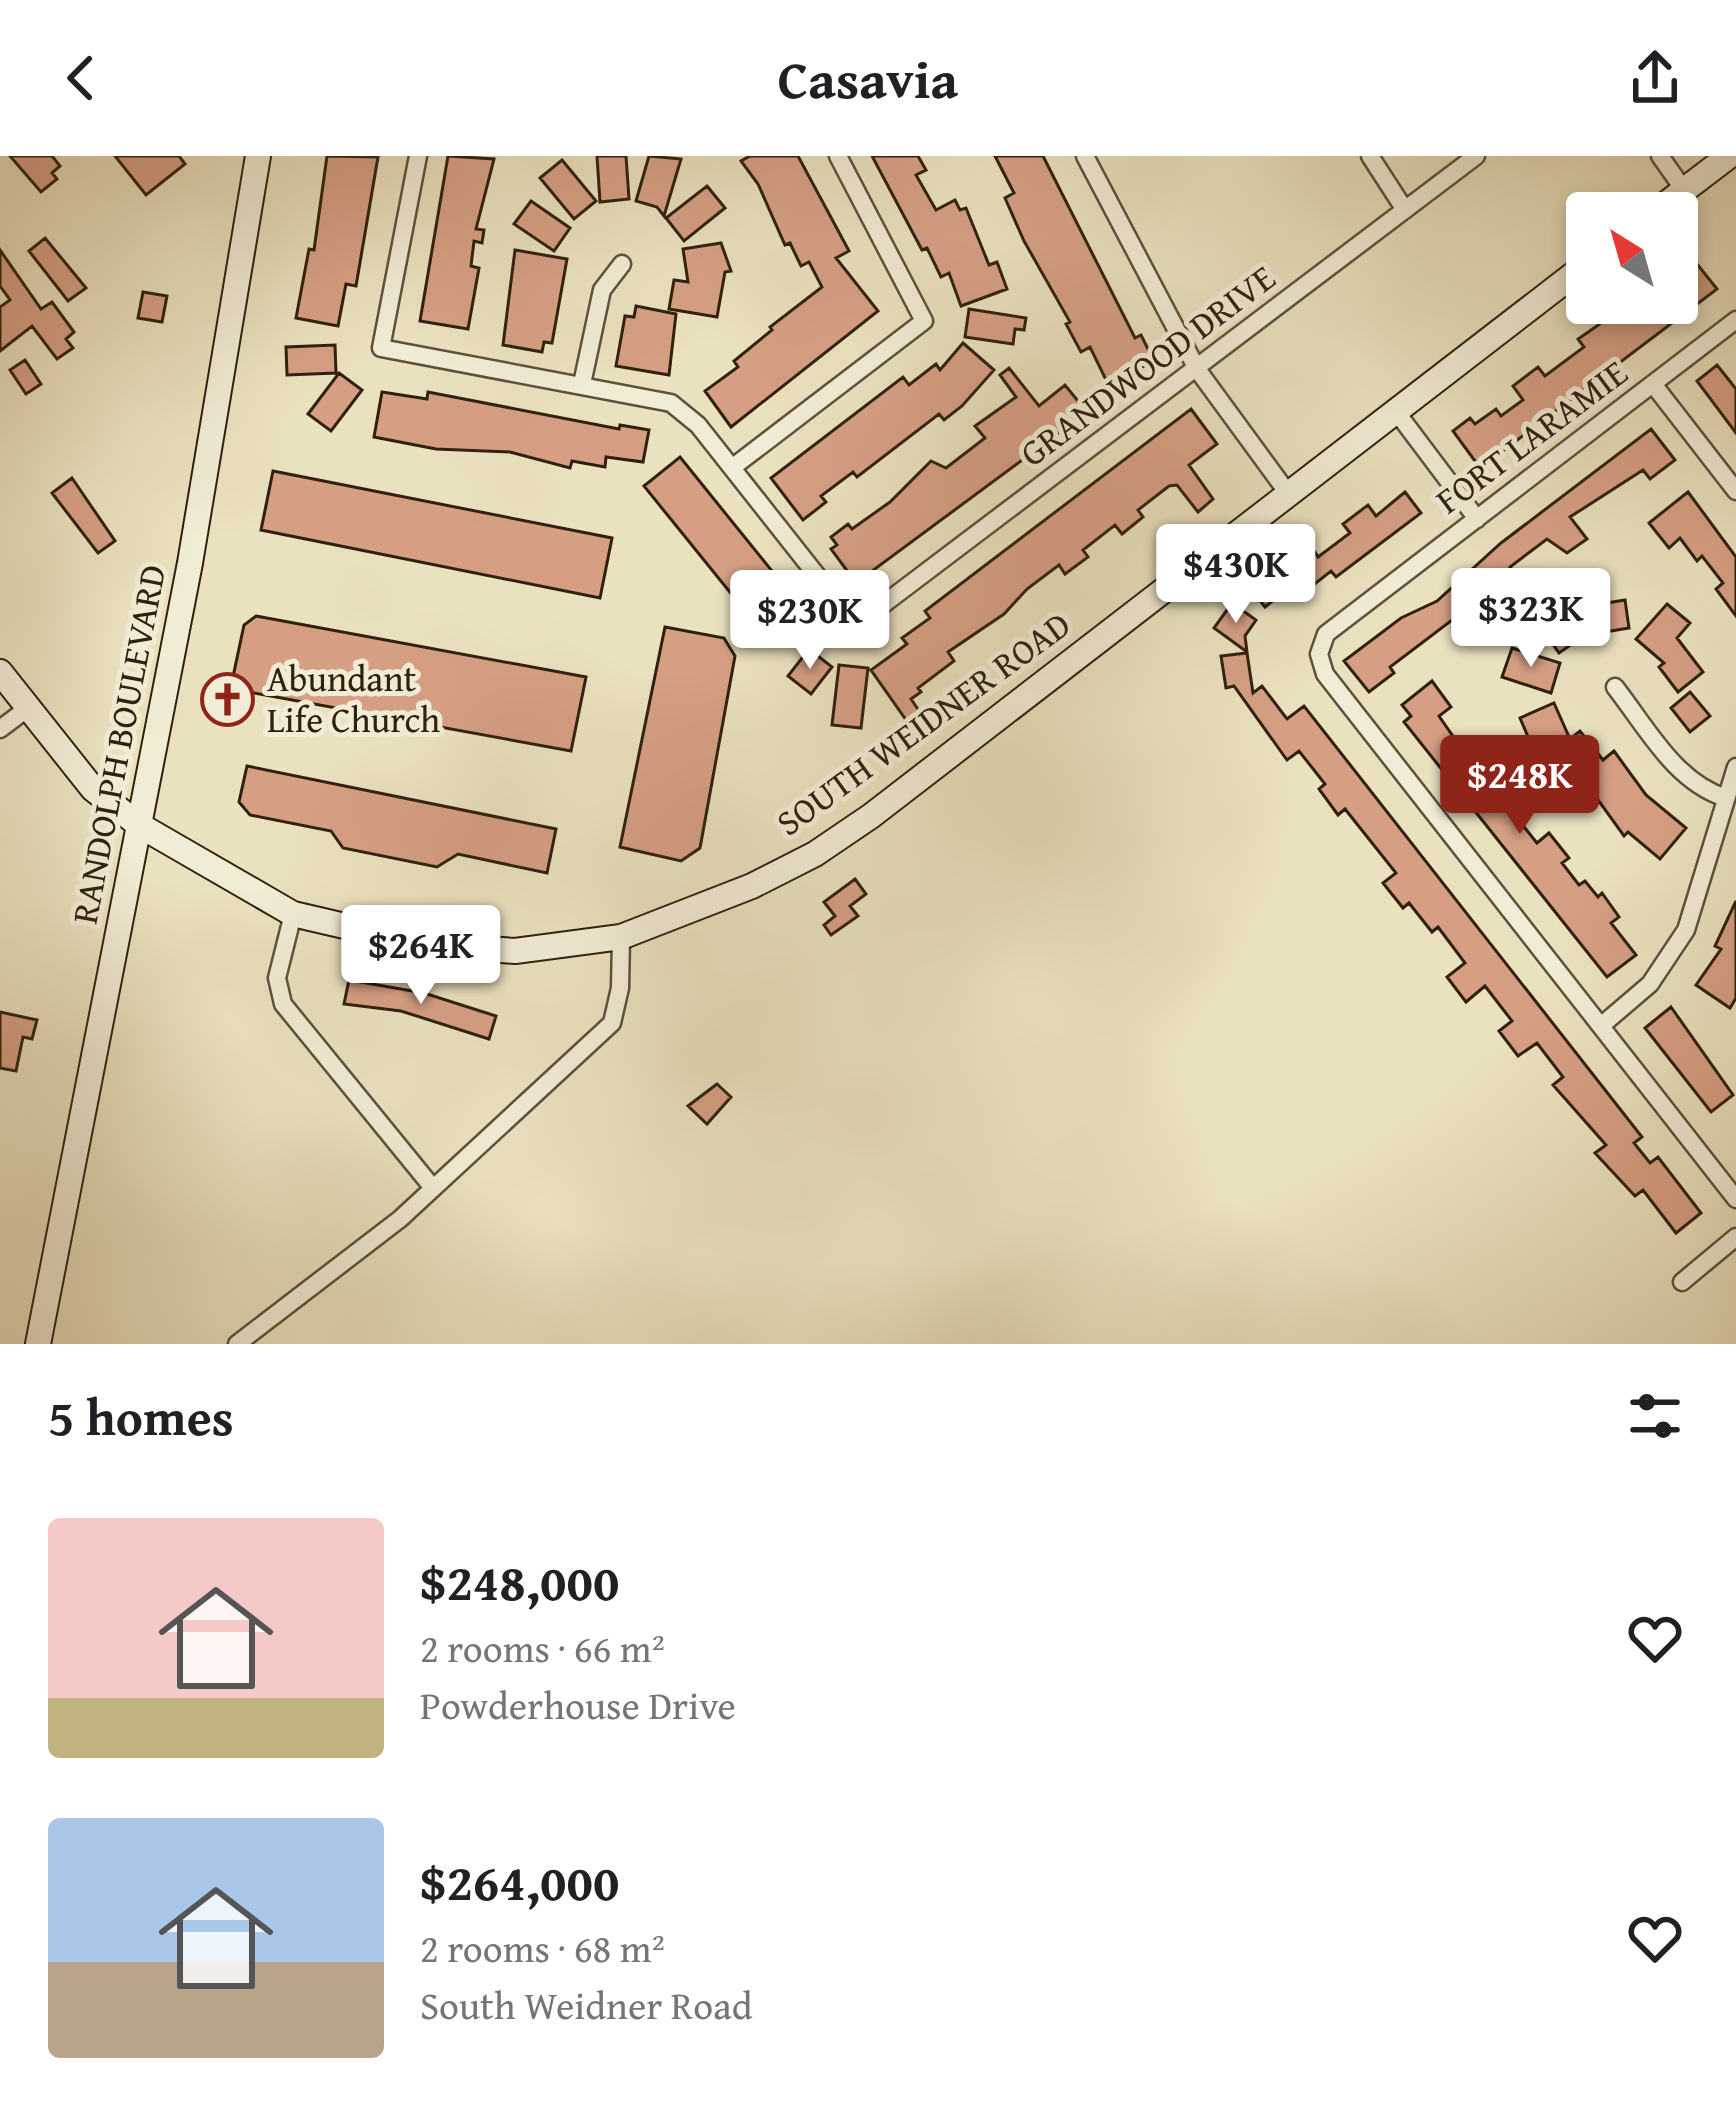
<!DOCTYPE html>
<html lang="en">
<head>
<meta charset="utf-8">
<style>
	:root { --surface:#fff; --page:#f6f6f6; --text:#202124; --muted:#757577; --accent:#8f2418 }
	body { margin:0; font-family:"Gentium Book Plus",serif; background:var(--page); color:var(--text); height:100vh; display:flex; flex-direction:column; font-size:45px; white-space:nowrap }
	* { box-sizing:border-box; margin:0 }
	p { font-size:39px; color:var(--muted) }
	.icon { flex:none; width:66px; height:66px; fill:none; stroke:currentColor; stroke-width:2; stroke-linecap:round; stroke-linejoin:round }
	.map { position:relative; height:1188px; overflow:hidden }
	.sheet { display:flex; flex-direction:column; background:var(--surface); flex:1 }
	.sheet>* { flex:none }
	.needle { width:78px; rotate:323deg }
	.buttons { position:absolute; left:1566px; top:36px; display:grid; gap:24px }
	.buttons a { display:grid; place-items:center; width:132px; height:132px; border-radius:12px; background:var(--surface); box-shadow:0 6px 18px #0003; font-size:60px }
	.price { position:absolute; translate:-50% -102px; padding:0 27px; border-radius:12px; background:#fff; color:#222; font-size:39px; line-height:78px; filter:drop-shadow(0 3px 6px #0008) }
	.price::after { content:''; position:absolute; left:50%; top:72px; width:36px; height:27px; margin-left:-18px; background:inherit; clip-path:polygon(0 0,100% 0,50% 100%) }
	.price.selected { background:var(--accent); color:#fff }
	ul { padding:0; list-style:none }
	li { display:flex; align-items:center; gap:36px; height:300px; padding:0 48px }
	li span { display:grid; place-items:center; flex:none; width:336px; height:240px; border-radius:12px; color:#555 }
	li>.icon { margin-inline-start:auto }
	span .icon { width:144px; height:144px; fill:#fffc; stroke-width:1 }
	li b { font-size:51px }
	h2 { display:flex; justify-content:space-between; align-items:center; height:144px; padding:0 48px; font-size:51px }
	header { display:flex; justify-content:space-between; align-items:center; height:156px; padding:0 48px; background:var(--surface); font-size:54px; font-weight:600 }
	.map>svg:first-child { display:block }
	.building { fill:#d69f84; stroke:#30210f; stroke-width:3 }
	.lines { fill:none; stroke-linecap:round; stroke-linejoin:round }
	.minor-casing { stroke:#5e513b; stroke-width:21 }
	.secondary-casing { stroke:#30210f; stroke-width:28 }
	.minor { stroke:#f1ecd5; stroke-width:16 }
	.secondary { stroke:#f1ecd5; stroke-width:24 }
	.labels { text-anchor:middle; stroke-width:10; stroke-linejoin:round; paint-order:stroke }
	.street-label { font-size:36px; fill:#30210f; stroke:#f1ecd5 }
	.poi-label { font-size:36px; fill:#30210f; stroke:#f1ecd5; text-anchor:start }
</style>
</head>
<body>
<header><svg class="icon" aria-label="back" viewBox="0 0 24 24"><path d="M15 5l-7 7 7 7"/></svg>Casavia<svg class="icon" aria-label="share" viewBox="0 0 24 24"><path d="M12 15V3M7 8l5-5 5 5M5 13v7h14v-7"/></svg></header>
<div class="map">
<svg width="1736" height="1188" viewBox="0 0 1736 1188">
	<rect width="100%" height="100%" fill="#eae1bf"/>
	<filter id="stains"><feTurbulence type="fractalNoise" baseFrequency=".00167" numOctaves="4"/><feColorMatrix values="0 0 0 0 .2 0 0 0 0 .09 0 0 0 0 .02 0 0 0 .5 -.17"/></filter>
	<radialGradient id="worn" r=".72"><stop offset=".6" stop-color="#630" stop-opacity="0"/><stop offset="1" stop-color="#630" stop-opacity=".3"/></radialGradient>
	<path class="building" d="M10,0h42l8,10 -8,7 5,6 -16,13z
		M115,0h64l6,8 -39,31z
		M327,0l51,1 -22,129 -10,-2 -8,42 -42,-8 13,-69 5,1z
		M448,0l46,3 -18,70 8,1 -2,13 -8,-2 -3,25 8,2 -11,61 -48,-8z
		M597,0h29l3,43 -29,3z
		M649,0l32,3 -17,57 -7,-9 -21,-6z
		M750,0h48l51,95 -13,7 42,53 -147,116 -26,-36 33,-24 -4,-6 38,-31 -2,-3 52,-40 -13,-25 -8,4 -11,-23 -5,2 -27,-61 -17,-23z
		M872,0h46l8,14 -10,5 20,35 19,-10 5,10 6,-2 23,57 8,-3 10,27 -46,17 -12,-33 -8,4 -14,-29 -5,2z
		M995,0h48l92,182 6,-3 13,26 -46,23 -18,-37 -9,5 -15,-28 4,-2 -46,-81 -19,-43 9,-5z
		M562,4l34,41 -22,18 -34,-41z
		M707,30l18,22 -41,33 -18,-23z
		M531,45l39,27 -16,23 -40,-27z
		M45,82l41,50 -18,13 -39,-50z
		M721,87l10,28 -6,1 -8,45 -48,-8 5,-29 14,2 -5,-33z
		M0,94l41,59 11,-7 22,30 -8,7 7,9 -16,11 -25,-33 -32,25v-44l10,-7 -10,-14z
		M515,94l52,9 -15,84 -8,-1 -2,10 -39,-7z
		M1697,108l20,25 -237,179 -27,-37 17,-13 5,6 21,-15 5,7 22,-16 -10,-14 25,-19 7,9 39,-29 -6,-8 52,-36h47v-23z
		M143,136l24,4 -5,26 -24,-4z
		M636,150l40,8 -7,61 -53,-9 9,-50 9,1z
		M969,153l57,9 -2,12 -9,-1 -2,15 -48,-7z
		M963,187l31,27 -32,36 -18,14 -5,-6 -82,63 -4,-5 -32,24 5,6 -23,18 -32,-42 132,-101 6,8 27,-21 4,6z
		M335,189l1,28 -49,2 -1,-28z
		M25,204l16,24 -15,10 -16,-24z
		M1717,209l19,24v44l-39,-52z
		M1009,212l30,38 26,-21 22,27 -231,171 -25,-34 6,-4 -6,-8 17,-13 4,5 38,-27 41,-41 15,7 39,-30 -10,-12 41,-29 -16,-22z
		M339,217l23,17 -31,41 -23,-17z
		M382,236l45,7 1,-7 191,37 1,-4 29,5 -6,32 -37,-5 -1,10 -33,-6 -2,7 -60,-16 -74,-3 -62,-12z
		M1191,253l26,35 -28,21 24,34 -15,13 -21,-27 -8,1 -31,24 5,7 -21,17 -7,-9 -32,25 5,7 -23,17 -6,-9 -32,24 -23,25 -56,38 6,9 -36,27 3,4 -10,7 13,19 -13,9 -40,-57 36,-26 -5,-6 28,-20 -5,-7z
		M1651,273l24,31 -25,19 -7,-9 -73,47 17,22 -20,14 -20,-14 -37,28 16,21 -25,19 -12,-15 -99,75 4,6 -25,19 -25,-31 57,-43 36,-17 64,-58z
		M680,301l133,165 -30,23 -39,-57 -11,8 -89,-110z
		M273,315l339,67 -12,60 -339,-68z
		M72,322l43,63 -17,12 -46,-60z
		M1405,336l16,21 -85,64 -5,-6 -29,23 -8,-10 -29,23 -16,-21 24,-19 9,11 33,-26 3,5 32,-24 -7,-9 25,-19 8,11z
		M1688,336l48,65v59l-20,-27 7,-6 -21,-27 -5,5 -17,-23 -11,10 -20,-25z
		M1625,444l4,28 -30,5 -5,-28z
		M1232,447l24,17 -11,16 2,16 -33,-24z
		M1561,447l24,32 -26,18 -23,-32z
		M1667,448l23,19 -13,15 26,34 -25,20 -19,-25 5,-4 -28,-24z
		M256,460l330,61 -15,74 -328,-60 -10,-14 11,-52z
		M665,471l59,11 11,18 -35,192 -19,13 -61,-14z
		M1512,492l48,15 -9,30 -49,-16z
		M809,493l23,18 -21,27 -23,-18z
		M1247,497l6,40 9,-7 25,33 17,-13 338,431 -8,6 16,20 8,-6 43,56 -25,20 -33,-43 -8,6 -40,-43 11,-8 -53,-60 10,-8 -26,-34 -19,13 -19,-25 13,-10 -27,-35 -19,16 -19,-25 18,-14 -27,-36 -6,5 -23,-29 -6,5 -20,-25 13,-10 -51,-64 -7,6 -19,-26 6,-5 -26,-33 -12,9 -53,-74 -8,2 -5,-32z
		M839,509l29,3 -7,60 -29,-3z
		M1432,525l19,26 -12,9 47,68 15,-12 20,25 -13,10 29,36 12,-10 20,25 -7,5 17,22 6,-4 13,16 4,-4 17,24 -8,6 25,32 -29,22 -203,-255 7,-6 -9,-11z
		M1690,536l20,24 -20,16 -19,-24z
		M1554,547l16,36 10,-8 23,29 11,-9 32,44 40,33 -26,31 -32,-27 -4,4 -46,-64 -4,3 -9,-12 -7,5 -20,-25 -6,3 -12,-28z
		M247,610l309,63 -9,44 -89,-19 -21,13 -94,-19 -12,-17 -81,-16 -11,-13z
		M855,723l11,15 -16,12 8,10 -27,19 -7,-10 11,-9 -11,-14z
		M1736,745v97l-6,10 -34,-23 25,-36 -6,-3z
		M349,824l75,13 72,23 -7,23 -88,-28 -57,-7z
		M1671,851l62,88 -22,17 -66,-84z
		M0,856l37,8 -5,19 -9,-2 -7,34 -16,-3z
		M717,928l14,13 -24,27 -19,-18z"/>
	<g class="lines">
		<defs>
			<path id="minor" d="M418,0l-37,192 290,55 27,22 158,200 620,-469
				M1085,0l112,213 90,123
				M1370,0l35,54
				M1660,0l24,34
				M1736,164l-410,314 -7,20 6,20 411,525
				M582,228l20,-94 20,-26
				M1653,228l83,107
				M1395,254l82,109
				M733,311l191,-146 -86,-165
				M1615,531c32,41 60,95 111,111
				M0,573l28,-21
				M293,758l-16,64 6,26 150,184
				M1602,869l48,-41 36,-54 50,-163
				M1682,1126l54,-45
				M237,1188l163,-125 212,-196 8,-35 1,-51"/>
			<path id="secondary" d="M1654,57l75,-57
				M0,516l93,117 46,36 154,89 129,30 93,7 106,-14 131,-51 63,-32 56,-38 716,-552
				M38,1188l152,-781 68,-407"/>
		</defs>
		<use href="#minor" class="minor-casing"/>
		<use href="#secondary" class="secondary-casing"/>
		<use href="#minor" class="minor"/>
		<use href="#secondary" class="secondary"/>
	</g>
	<defs>
		<symbol id="church-ring" viewBox="-11 -11 22 22"><circle r="9.5" fill="#f1ecd5" stroke="#8f2418" stroke-width="1.5"/><path d="M-1.2-6h2.4v3.5h3.3v2.4h-3.3V6h-2.4V-.1h-3.3v-2.4h3.3Z" fill="#8f2418"/></symbol>
	</defs>
	<g fill-rule="evenodd">
		<use href="#church-ring" x="198" y="514" width="59" height="59"/>
	</g>
	<g class="labels">
		<g class="street-label">
			<text transform="translate(1147 209) rotate(-37)" y="13">GRANDWOOD DRIVE</text>
			<text transform="translate(1531 280) rotate(-37)" y="13">FORT LARAMIE</text>
			<text transform="translate(923 567) rotate(-36)" y="13">SOUTH WEIDNER ROAD</text>
			<text transform="translate(118 588) rotate(-79)" y="13">RANDOLPH BOULEVARD</text>
		</g>
		<g class="poi-label">
			<text x="267" y="535">Abundant<tspan x="267" dy="41">Life Church</tspan></text>
		</g>
	</g>
	<rect width="100%" height="100%" filter="url(#stains)"/>
	<rect width="100%" height="100%" fill="url(#worn)"/>
</svg>
<div class="buttons">
<a><svg class="needle" viewBox="-14 -14 28 28"><path d="M0-13l5 13h-10z" fill="#e53935"/><path d="M0 13l5-13h-10z" fill="#757577"/></svg></a>
</div>
<b class="price" style="left:1236px;top:470px">$430K</b>
<b class="price" style="left:1531px;top:514px">$323K</b>
<b class="price" style="left:810px;top:516px">$230K</b>
<b class="price selected" style="left:1520px;top:681px">$248K</b>
<b class="price" style="left:421px;top:851px">$264K</b>
</div>
<section class="sheet">
<h2>5 homes<svg class="icon" aria-label="filters" viewBox="0 0 24 24"><path d="M4 7h16M4 17h16"/><circle cx="9" cy="7" r="2"/><circle cx="15" cy="17" r="2"/></svg></h2>
<ul>
<li><span style="background:linear-gradient(#f6c9c9 75%,#c2b280 0)"><svg class="icon" aria-label="home" viewBox="0 0 24 24"><path d="M3 11l9-7 9 7M6 9v11h12V9"/></svg></span><div><b>$248,000</b><p>2 rooms · 66 m²</p><p>Powderhouse Drive</p></div><svg class="icon" aria-label="heart" viewBox="0 0 24 24"><path d="M12 20l-8-8c-3-5 5-10 8-4 3-6 11-1 8 4z"/></svg></li>
<li><span style="background:linear-gradient(#a9c7e8 60%,#b9a48a 0)"><svg class="icon" aria-label="home" viewBox="0 0 24 24"><path d="M3 11l9-7 9 7M6 9v11h12V9"/></svg></span><div><b>$264,000</b><p>2 rooms · 68 m²</p><p>South Weidner Road</p></div><svg class="icon" aria-label="heart" viewBox="0 0 24 24"><path d="M12 20l-8-8c-3-5 5-10 8-4 3-6 11-1 8 4z"/></svg></li>
</ul>
</section>
</body>
</html>
